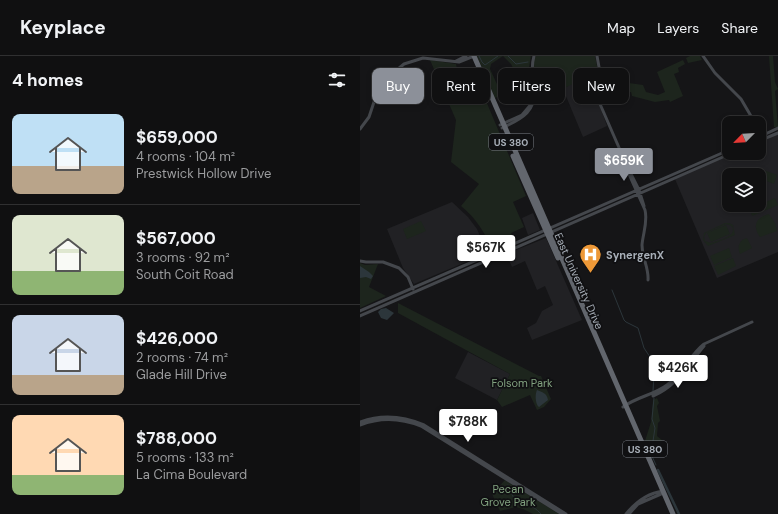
<!DOCTYPE html>
<html lang="en">
<head>
<meta charset="utf-8">
<style>
	:root { --surface:#101011; --page:#1e1e1f; --text:#f1f3f6; --muted:#9c9d9f; --line:#303031; --accent:#8c9099 }
	body { margin:0; font-family:"DM Sans",sans-serif; background:var(--page); color:var(--text); height:100vh; display:flex; flex-direction:column; font-size:15px; white-space:nowrap }
	* { box-sizing:border-box; margin:0 }
	p { font-size:13px; color:var(--muted) }
	.icon { flex:none; width:22px; height:22px; fill:none; stroke:currentColor; stroke-width:2; stroke-linecap:round; stroke-linejoin:round }
	.map { position:relative; flex:1; overflow:hidden }
	.sheet { display:flex; flex-direction:column; background:var(--surface); width:360px }
	.sheet>* { flex:none }
	.top-card { position:absolute; left:12px; top:12px; width:346px; height:36px; display:flex; gap:8px }
	.needle { width:26px; rotate:246deg }
	.tools { position:absolute; left:362px; top:60px; display:grid; gap:8px }
	.tools a { display:grid; place-items:center; width:44px; height:44px; border-radius:8px; background:var(--surface); box-shadow:0 2px 6px #0003,0 0 0 1px var(--line); font-size:20px }
	.price { position:absolute; translate:-50% -34px; padding:0 9px; border-radius:4px; background:#fff; color:#222; font-size:13px; line-height:26px; filter:drop-shadow(0 1px 2px #0008) }
	.price::after { content:''; position:absolute; left:50%; top:24px; width:12px; height:9px; margin-left:-6px; background:inherit; clip-path:polygon(0 0,100% 0,50% 100%) }
	.price.on { background:var(--accent); color:#fff }
	ul { padding:0; list-style:none }
	li { display:flex; align-items:center; gap:12px; height:100px; padding:0 12px }
	li+li { border-top:1px solid var(--line) }
	li span { display:grid; place-items:center; flex:none; width:112px; height:80px; border-radius:8px; color:#555 }
	li>.icon { margin-inline-start:auto }
	span .icon { width:48px; height:48px; fill:#fffc; stroke-width:1 }
	li b { font-size:17px }
	h2 { display:flex; justify-content:space-between; align-items:center; height:48px; padding:0 12px; font-size:17px }
	.pill { padding:0 14px; border-radius:8px; background:var(--surface); box-shadow:0 2px 6px #0003,0 0 0 1px var(--line); font-size:14px; line-height:36px }
	.pill.on { background:var(--accent); color:#fff }
	header { display:flex; align-items:center; gap:24px; box-sizing:border-box; height:56px; padding:0 20px; background:var(--surface); border-bottom:1px solid var(--line) }
	header strong { font-size:19px }
	nav { display:flex; gap:22px; margin-inline-start:auto; font-size:14px }
	main { display:flex; flex:1; min-height:0 }
	.map>svg:first-child { display:block }
	.built { fill:#212124; fill-rule:evenodd }
	.green { fill:#1d251d; fill-rule:evenodd }
	.water { fill:#2c363b }
	.lines { fill:none; stroke-linecap:round; stroke-linejoin:round }
	.stream { stroke:#2c363b; stroke-width:1 }
	.river { stroke:#2c363b; stroke-width:2.5 }
	.secondary { stroke:#44474c; stroke-width:3 }
	.highway { stroke:#62666d; stroke-width:5 }
	.labels { text-anchor:middle; stroke-width:3.5; stroke-linejoin:round; paint-order:stroke }
	.shield { fill:#101012; stroke:#7a7f86; stroke-width:1 }
	.shield-label { font-size:10px; font-weight:bold; fill:#a7aeb7 }
	.poi-label { font-size:11px; font-weight:bold; fill:#a7aeb7; stroke:#101012; text-anchor:start }
	.street-label { font-size:11px; fill:#a7aeb7; stroke:#101012 }
	.park-label { font-size:11px; fill:#81a17f; stroke:#101012 }
</style>
</head>
<body>
<header>
<strong>Keyplace</strong>
<nav><a>Map</a><a>Layers</a><a>Share</a></nav>
</header>
<main>
<section class="sheet">
<h2>4 homes<svg class="icon" aria-label="filters" viewBox="0 0 24 24"><path d="M4 7h16M4 17h16"/><circle cx="9" cy="7" r="2"/><circle cx="15" cy="17" r="2"/></svg></h2>
<ul>
<li><span style="background:linear-gradient(#bfe0f5 65%,#b9a48a 0)"><svg class="icon" aria-label="home" viewBox="0 0 24 24"><path d="M3 11l9-7 9 7M6 9v11h12V9"/></svg></span><div><b>$659,000</b><p>4 rooms · 104 m²</p><p>Prestwick Hollow Drive</p></div></li>
<li><span style="background:linear-gradient(#dfe7d0 70%,#8fb573 0)"><svg class="icon" aria-label="home" viewBox="0 0 24 24"><path d="M3 11l9-7 9 7M6 9v11h12V9"/></svg></span><div><b>$567,000</b><p>3 rooms · 92 m²</p><p>South Coit Road</p></div></li>
<li><span style="background:linear-gradient(#c9d6e8 75%,#b9a48a 0)"><svg class="icon" aria-label="home" viewBox="0 0 24 24"><path d="M3 11l9-7 9 7M6 9v11h12V9"/></svg></span><div><b>$426,000</b><p>2 rooms · 74 m²</p><p>Glade Hill Drive</p></div></li>
<li><span style="background:linear-gradient(#ffd9b3 75%,#8fb573 0)"><svg class="icon" aria-label="home" viewBox="0 0 24 24"><path d="M3 11l9-7 9 7M6 9v11h12V9"/></svg></span><div><b>$788,000</b><p>5 rooms · 133 m²</p><p>La Cima Boulevard</p></div></li>
</ul>
</section>
<div class="map">
<svg width="418" height="458" viewBox="0 0 418 458">
	<rect width="100%" height="100%" fill="#151517"/>
	<path class="built" d="M227,22h10v20l10,28 -24,11 -20,-48 9,-6z
		M418,78v118l-61,26 -42,-99 58,-26h26v-11zM369,119h30v30h-30z
		M92,146l16,15 9,12 10,24 -73,31 -11,-16 -16,-39z
		M173,157l7,17 -12,5 -6,-17z
		M186,182l36,82 -50,20 -5,-12 9,-5 6,-12 11,-6 -8,-19 -8,4 -12,-29 -13,6 -6,-13z
		M108,296l42,22 -13,26 -42,-22z"/>
	<path class="green" d="M117,0h54l-2,12 -14,4 -4,-8 -8,-8 -12,8 -1,5 12,26 -7,3z
		M176,0h59l2,10v12c-13,0 -23,5 -34,11 -6,-12 -17,-17 -29,-16l-1,-11z
		M330,0h10l2,4 -14,3 -2,-5z
		M409,0h4l2,26 3,7 -3,2 3,36h-4z
		M70,4l26,4 2,10 4,1 11,-5 53,126 -13,6 11,25 -13,6 4,8 -22,10c-8,-18 -17,-33 -32,-45l18,-22 -28,-22 5,-42z
		M323,4l2,4 -7,4 1,4 -5,2 9,22 -13,6 -1,-2 -14,2 -23,-6 -1,-4h-6l-1,4h-8l-16,-8 1,-10 13,3 7,-3 1,2h5l2,3 14,2 3,7 12,3 7,-3 -8,-20z
		M401,113l16,6 -3,9 -15,-6z
		M415,142l3,7 -26,11 -2,-7z
		M409,158l6,9 2,8 -17,6c-8,-11 -4,-20 9,-23z
		M61,165l5,10 -19,8 -4,-10z
		M365,167h4l4,2 2,10 -27,11 -5,-6 1,-7zM366,168c3,1 7,1 7,6 0,7 -16,11 -22,13l-6,-2 -1,-4 2,-4z
		M366,169l4,9 -19,8 -4,-9z
		M387,182l5,10 -12,6c-3,-7 -1,-14 7,-16z
		M369,192l3,9 -18,8 -4,-9z
		M373,202l3,8 -18,9 -4,-9z
		M0,207l5,2 13,-1 -9,23 17,9 -26,12z
		M38,247l141,73h2l10,23 -7,8 -7,3 -7,-15 -28,12 -5,-7 13,-26 -112,-61z
		M297,342l2,5 -2,3 3,15 -2,2 -1,13 6,5 -4,7 -6,-2 -3,2 -1,-3 -3,-2 -1,-2 6,-19 2,-22z
		M145,424l54,34h-26l-10,-5 -7,-2 -16,4 -8,-17z"/>
	<path class="water" d="M0,210l9,6 4,4 -2,3 -5,-2 -6,1z
		M26,252l8,5 -7,7 -6,-2 -3,-6 3,-3z
		M177,334c5,2 10,3 11,10l-9,7c-4,-3 -4,-13 -2,-17z"/>
	<g class="lines">
		<path class="stream" d="M119,0l3,6 3,3 13,-9
			M148,0l8,8 12,-2
			M252,234l12,30 2,2 12,6 6,20 8,12v11l2,4 -1,16
			M294,342l-2,21 3,9 -4,26 5,11
			M148,429l8,18c12,5 14,-1 25,11"/>
		<path class="river" d="M298,414l21,44"/>
		<path class="secondary" d="M237,0l2,11 -1,18 2,19 27,62 12,24 5,16
			M343,0l12,17 26,26 14,24
			M96,5l10,-5
			M140,69l22,-10 11,-13
			M142,72c20,-9 36,-17 32,-44 -2,-10 -3,-18 0,-28
			M0,73l9,-12 11,-33 24,-20 19,-6 36,4 15,-6
			M399,81l19,-9
			M399,85l19,-8
			M268,116l17,38c3,12 -2,23 -3,35 0,13 7,23 6,35
			M0,205l6,1h17l16,6 9,9 5,12
			M0,255l369,-161
			M0,260l372,-163
			M293,340c24,-10 35,-31 51,-50
			M263,351c13,-10 31,-12 44,-22 15,-11 23,-30 37,-41l48,-22
			M0,366c22,-8 43,-6 64,3l142,89
			M0,369c20,-8 41,-7 61,1l141,88
			M266,458c9,-11 22,-21 37,-23
			M269,458l9,-10 23,-10 2,-3"/>
		<path class="highway" d="M114,0l199,458
			M153,100l45,102"/>
	</g>
	<defs>
		<symbol id="hospital-pin" viewBox="-11 -11 22 30"><path d="M0 17L-7.5 6A9.5 9.5 0 1 1 7.5 6Z" fill="#ed9837" stroke="#101012"/><path d="M-5-5h3v3.5h4V-5h3V5h-3V1.5h-4V5h-3Z" fill="#fff"/></symbol>
	</defs>
	<g fill-rule="evenodd">
		<use href="#hospital-pin" x="218" y="186" width="25" height="34"/>
	</g>
	<g class="labels">
		<g class="shield">
			<rect x="129" y="78" width="44" height="16" rx="3"/>
			<rect x="263" y="385" width="44" height="16" rx="3"/>
		</g>
		<g class="shield-label">
			<text x="151" y="90">US 380</text>
			<text x="285" y="397">US 380</text>
		</g>
		<g class="poi-label">
			<text x="246" y="203">SynergenX</text>
		</g>
		<g class="street-label">
			<text transform="translate(219 225) rotate(66)" y="4">East University Drive</text>
		</g>
		<g class="park-label">
			<text x="162" y="331">Folsom Park</text>
			<text x="148" y="437">Pecan<tspan x="148" dy="13">Grove Park</tspan></text>
		</g>
	</g>
</svg>
<div class="tools">
<a><svg class="needle" viewBox="-14 -14 28 28"><path d="M0-13l5 13h-10z" fill="#e53935"/><path d="M0 13l5-13h-10z" fill="#9c9d9f"/></svg></a>
<a><svg class="icon" aria-label="layers" viewBox="0 0 24 24"><path d="M12 4l9 5-9 5-9-5zM3 14l9 5 9-5"/></svg></a>
</div>
<b class="price on" style="left:264px;top:126px">$659K</b>
<b class="price" style="left:126px;top:213px">$567K</b>
<b class="price" style="left:318px;top:333px">$426K</b>
<b class="price" style="left:108px;top:387px">$788K</b>
<div class="top-card">
<a class="pill on">Buy</a>
<a class="pill">Rent</a>
<a class="pill">Filters</a>
<a class="pill">New</a>
</div>
</div>
</main>
</body>
</html>
